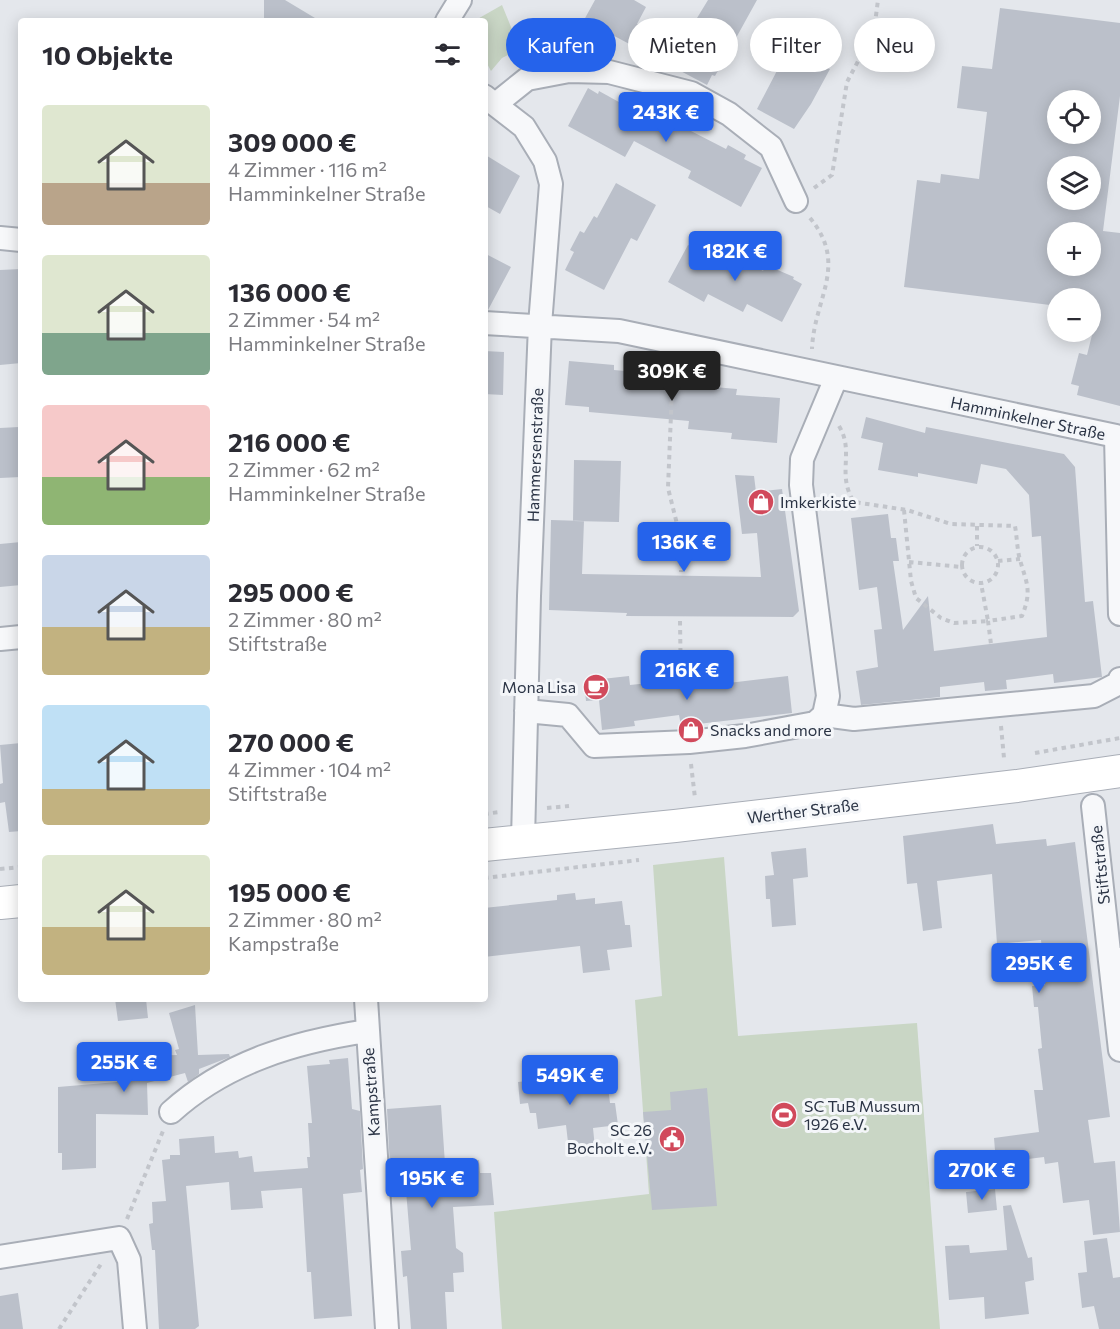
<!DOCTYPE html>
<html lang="de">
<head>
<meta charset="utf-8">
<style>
	:root { --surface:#fff; --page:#f2f2f3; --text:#2b2b33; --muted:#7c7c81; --accent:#2563eb }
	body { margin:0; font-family:Commissioner,sans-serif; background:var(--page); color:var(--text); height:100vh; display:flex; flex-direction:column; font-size:22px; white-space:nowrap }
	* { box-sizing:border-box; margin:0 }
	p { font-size:20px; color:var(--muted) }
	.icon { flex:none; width:33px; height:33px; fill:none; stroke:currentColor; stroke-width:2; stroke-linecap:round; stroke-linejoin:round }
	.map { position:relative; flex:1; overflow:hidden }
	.panel { position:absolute; left:18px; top:18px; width:470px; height:984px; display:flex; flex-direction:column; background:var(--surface); border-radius:6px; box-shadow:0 3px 15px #0003 }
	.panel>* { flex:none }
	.guide { position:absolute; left:506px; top:18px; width:524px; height:54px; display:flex; gap:12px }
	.tools { position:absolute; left:1047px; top:90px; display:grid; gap:12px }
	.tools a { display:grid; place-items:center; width:54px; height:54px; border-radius:50%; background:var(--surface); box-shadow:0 3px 15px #0003; font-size:30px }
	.price { position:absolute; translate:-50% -51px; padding:0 14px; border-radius:6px; background:var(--accent); color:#fff; font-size:20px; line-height:39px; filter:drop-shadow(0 2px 3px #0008) }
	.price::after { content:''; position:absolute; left:50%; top:36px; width:18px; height:14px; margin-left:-9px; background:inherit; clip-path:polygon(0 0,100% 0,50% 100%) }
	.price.selected { background:#222; color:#fff }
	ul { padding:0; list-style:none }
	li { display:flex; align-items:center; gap:18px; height:150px; padding:0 24px }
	li span { display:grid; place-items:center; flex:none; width:168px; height:120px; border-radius:6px; color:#555 }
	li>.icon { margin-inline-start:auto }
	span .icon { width:72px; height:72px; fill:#fffc; stroke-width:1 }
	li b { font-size:26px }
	h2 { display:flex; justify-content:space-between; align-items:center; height:72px; padding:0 24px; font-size:26px }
	.tag { padding:0 21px; border-radius:27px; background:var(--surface); box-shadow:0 3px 15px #0003; font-size:21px; line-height:54px }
	.tag.selected { background:var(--accent); color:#fff }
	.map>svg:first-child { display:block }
	.green { fill:#c9d6c5 }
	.building { fill:#bbc0ca; fill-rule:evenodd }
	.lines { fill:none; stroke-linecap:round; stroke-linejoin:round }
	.street-casing { stroke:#a9aeb7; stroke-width:26 }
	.secondary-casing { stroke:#a9aeb7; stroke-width:34 }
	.path { stroke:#c2c5cb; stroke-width:4; stroke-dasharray:4.5 4.5; stroke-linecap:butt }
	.street { stroke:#f7f8fa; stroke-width:22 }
	.secondary { stroke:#fff; stroke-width:32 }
	.labels { text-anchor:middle; stroke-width:6; stroke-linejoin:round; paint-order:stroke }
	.street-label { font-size:16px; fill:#2b3445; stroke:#f4f6f9 }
	.poi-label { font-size:16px; fill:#2b3445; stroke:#f4f6f9; text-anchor:start }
</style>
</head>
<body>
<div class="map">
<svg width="1120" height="1329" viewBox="0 0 1120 1329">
	<rect width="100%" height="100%" fill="#e4e7ec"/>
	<path class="green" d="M502,5l18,44 -18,9 -11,13 -6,-11 -1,-39h-10z
		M724,857l14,179 179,-13 23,306h-438l-8,-117 155,-18 -14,-194 27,-4 -9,-131z"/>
	<path class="building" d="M264,0h21l35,21h-56z
		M595,0h39l12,7 -9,17 43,22 28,-46h49l-42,76 -3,-1 -5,10 -123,-65z
		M1000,8l120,15v73l-17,135 17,2v173l-43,-11 2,-9 -8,-2 8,-31 8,2 11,-44h-8v-13h-32v8l-154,-19 13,-107 23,3 1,-9 38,5 8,-67 -30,-4 5,-42 30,3zM1058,100h32v34h-32zM1058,166h32v34h-32zM1058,232h32v34h-32z
		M794,38l38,20 -5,10 3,1 -19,35 -17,25 -37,-20z
		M588,88l10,6 1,-3 47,26 8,-14 10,6 1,-3 27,18 -3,6 37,19 2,-4 18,10 -2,4 18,9 -21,39 -53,-29 3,-7 -57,-30 -9,16 -57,-31z
		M484,154l36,22 -20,38 -16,-9z
		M616,183l40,22 -19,36 -6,-3 -27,52 -39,-20 9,-18 -4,-2 10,-19 4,2 10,-17 3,2z
		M688,245l9,4 1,-2 26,13 5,-8 34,19 3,-6 28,12 -1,2 9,5 -20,38 -35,-18 -4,8 -35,-18 -4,8 -36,-20z
		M484,253l27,14 -23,43h-4z
		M21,269v94l-21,2v-95z
		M484,351l20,1 -1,43 -19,-1z
		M569,361l45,4v5l43,4v8l80,7 -1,6 44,3 -3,45 -46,-4 1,-6 -44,-4 1,-8 -100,-9v-5l-24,-2z
		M866,417l59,16 1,-6 138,27 11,13 10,135 8,-1 9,76 -48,6 -1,-9 -47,6 1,9 -22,2 -1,-9 -44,5v10l-79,8 -5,-34 22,-4 -4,-37 8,-1 -5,-42 -18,3 -8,-72 37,-4 3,24h5l3,23h-6l10,69 25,-34 6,55 113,-14 -6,-101 -9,1 -3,-42 -23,-26 -25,-5 -4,20 -59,-11v4l-40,-7 5,-27 -22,-5z
		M19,427l2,50 -21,1v-50z
		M574,460l47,1 -2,61 -46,-1z
		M735,475l19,1 2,16 26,-3 17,122 -6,6 -167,-1 1,-3 -78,-3 2,-90 33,1 -2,53 179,3 -4,-44 -15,1z
		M21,542v43l-21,2v-43z
		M629,676l1,9 47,-5 1,9 110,-13 4,37 -111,13 -2,-11 -45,6 1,5 -33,4 -3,-30 -13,1 -2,-20z
		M21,743v88l-12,1 -4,-30 -5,1v-19l3,-1 -3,-38z
		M993,824l3,20 50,-5 1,7 28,-4 35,275 -22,3 6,43 21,-2 5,71 -27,3 -4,-35 -26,3 -5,-41 -13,2 -1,-7 -48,6 -2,-25 45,-6 -5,-42h9l-5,-41 4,-1 -4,-41h-4l-2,-21 13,-1 -4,-45 -44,4 -5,-70 -55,7 5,47 -19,3 -6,-48 -10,1 -4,-48z
		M806,848l2,29 -15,2 3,46 -24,2 -2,-28h-4l-1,-23 9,-1 -3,-23z
		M575,893l1,7 19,-2v6l27,-3 3,24h5l2,22 -25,3 3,20 -27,3 -3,-27 -96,11v-49l73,-8v-5z
		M115,999h31l2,19 -30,3z
		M195,1005l3,50 31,-1 1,3 -31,12v5l-11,8 -3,-9 -38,10 1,32 -52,-1v54l-34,2v-17h-4v-66l59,-5v-10l23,-1v-15l37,-1 -2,-5 4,-1 -10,-36z
		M348,1058l4,51 8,2 3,58 -3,1 2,22 -19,2 9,122 -38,3 -3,-47h-4l-5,-84 -41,3 2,17 -32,2 -2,-28 -43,4 13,140 -4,3h-36l-4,-79h-3l-3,-26 4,-1 -1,-21 14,-1 -4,-41 8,-1v-4h10l-1,-16 35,-3 1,17 23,-2 1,7 13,-2 2,16 54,-4 -1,-11h3l-2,-34h4l-5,-57 23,-2 -1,-4z
		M560,1072l1,7 19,-2 1,5 26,-3 3,24h5l3,22 -25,3 2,20 -26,3 -3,-26 -28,4 -2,-16h-6l-2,-10 -8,1 -2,-22 24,-3v-5z
		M707,1088l10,118 -65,4 -9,-98 28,-2 -1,-18z
		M441,1105l4,59 34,-4 1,13h11l3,32 -41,2 3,41 7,5 1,19 -11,1 1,19h-9l2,37h-36l-4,-53 -4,1 -2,-26 10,-1 -7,-83 -14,1 -3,-59z
		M995,1189l2,21 -29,3 -2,-21z
		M1011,1205l17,53 4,-1 2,23 -9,2 4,32 -44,5 -1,-22 -35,3 -4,-54 24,-1 1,8 37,-3 -4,-44z
		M1107,1238l6,40 7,-1v52h-21l-5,-23 -12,2 -4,-35 9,-1 -3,-31z
		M18,1293l5,36h-23v-33z"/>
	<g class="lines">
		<defs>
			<path id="street" d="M447,21l13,-21
				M484,96l40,31 21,34 6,23 -11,141 -11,271 -6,244
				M497,103l30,-24 42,-8 40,1 82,21 38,21 42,33 25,54
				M0,238l21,2
				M484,323l135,8 497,105 4,178
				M0,639l21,-2
				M526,711l42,4 26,31 95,-4 56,-6 70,-13 9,-8 4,-19 -27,-211 1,-26 34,-81
				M824,715l30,4 240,-23 25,-13 1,-4
				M1093,806l17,155
				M1120,959l-10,2 10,89
				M366,999l21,330
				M171,1112c55,-50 124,-70 196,-81
				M0,1257l119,-19 10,22 6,69"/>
			<path id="secondary" d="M484,845l191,-19 342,-40 103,-15
				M0,903l21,-2"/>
		</defs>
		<use href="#street" class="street-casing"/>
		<use href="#secondary" class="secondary-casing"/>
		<path class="path" d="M814,188l18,-13 15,-93 27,-51 4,-31
			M810,218c39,47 4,80 2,131
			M673,365l-5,123 14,56 -1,28
			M839,426c16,26 -3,48 15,76l53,8 44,14 64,2c2,11 2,23 5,34 7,24 12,31 2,56l-34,5 3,23
			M904,510l7,71 5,17 25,20 13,5 34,-2 -7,-38
			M977,526v20
			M962 565a18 18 0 1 1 36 0a18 18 0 1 1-36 0Z
			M998,561l22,-2
			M909,562l53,5
			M680,621l1,66
			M1001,726l3,32
			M1035,753l85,-15
			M691,764l4,34
			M547,808l22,-2
			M484,814l16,-2
			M0,869l21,-2
			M484,878l155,-18
			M127,1219l36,-88
			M59,1329l42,-65"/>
		<use href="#street" class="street"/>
		<use href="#secondary" class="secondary"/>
	</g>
	<defs>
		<symbol id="shop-disc" viewBox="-11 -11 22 22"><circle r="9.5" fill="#d1495b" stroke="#f4f6f9"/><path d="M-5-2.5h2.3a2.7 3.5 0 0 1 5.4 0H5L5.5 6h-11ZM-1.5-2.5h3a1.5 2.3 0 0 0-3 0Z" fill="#fff"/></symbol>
		<symbol id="cafe-disc" viewBox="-11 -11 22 22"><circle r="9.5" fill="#d1495b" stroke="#f4f6f9"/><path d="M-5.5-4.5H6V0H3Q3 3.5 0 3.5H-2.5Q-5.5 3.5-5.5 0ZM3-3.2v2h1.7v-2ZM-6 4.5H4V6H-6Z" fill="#fff"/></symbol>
		<symbol id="stadium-disc" viewBox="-11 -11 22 22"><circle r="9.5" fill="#d1495b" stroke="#f4f6f9"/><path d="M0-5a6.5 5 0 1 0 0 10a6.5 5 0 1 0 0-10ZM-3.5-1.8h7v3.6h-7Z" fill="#fff"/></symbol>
		<symbol id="civic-disc" viewBox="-11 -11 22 22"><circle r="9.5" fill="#d1495b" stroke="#f4f6f9"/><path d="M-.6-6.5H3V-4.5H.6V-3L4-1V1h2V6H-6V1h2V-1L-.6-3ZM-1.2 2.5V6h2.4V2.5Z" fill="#fff"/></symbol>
	</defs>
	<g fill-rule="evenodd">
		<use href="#shop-disc" x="746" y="487" width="30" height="30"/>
		<use href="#cafe-disc" x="581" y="672" width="30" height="30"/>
		<use href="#shop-disc" x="676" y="715" width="30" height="30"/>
		<use href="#stadium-disc" x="769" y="1100" width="30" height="30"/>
		<use href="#civic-disc" x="657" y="1124" width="30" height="30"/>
	</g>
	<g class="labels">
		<g class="street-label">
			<text transform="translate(1028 418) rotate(12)" y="6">Hamminkelner Straße</text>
			<text transform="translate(535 455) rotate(-88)" y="6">Hammersenstraße</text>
			<text transform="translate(803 811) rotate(-7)" y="6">Werther Straße</text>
			<text transform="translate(1100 865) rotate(-96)" y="6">Stiftstraße</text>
			<text transform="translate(371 1092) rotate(-94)" y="6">Kampstraße</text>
		</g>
		<g class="poi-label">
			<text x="780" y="508">Imkerkiste</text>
			<text x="576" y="693" text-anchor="end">Mona Lisa</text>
			<text x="710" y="736">Snacks and more</text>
			<text x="804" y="1112">SC TuB Mussum<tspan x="804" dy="18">1926 e.V.</tspan></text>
			<text x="652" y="1136" text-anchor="end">SC 26<tspan x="652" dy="18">Bocholt e.V.</tspan></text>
		</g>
	</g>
</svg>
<div class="tools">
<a><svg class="icon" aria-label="locate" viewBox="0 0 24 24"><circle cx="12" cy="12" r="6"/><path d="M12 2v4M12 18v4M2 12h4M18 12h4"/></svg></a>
<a><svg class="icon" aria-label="layers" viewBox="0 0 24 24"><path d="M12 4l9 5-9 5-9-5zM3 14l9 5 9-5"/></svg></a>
<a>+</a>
<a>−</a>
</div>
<b class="price" style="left:666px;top:143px">243K €</b>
<b class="price" style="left:735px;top:282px">182K €</b>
<b class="price selected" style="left:672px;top:402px">309K €</b>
<b class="price" style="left:684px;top:573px">136K €</b>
<b class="price" style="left:687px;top:701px">216K €</b>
<b class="price" style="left:1039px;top:994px">295K €</b>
<b class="price" style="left:124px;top:1093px">255K €</b>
<b class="price" style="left:570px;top:1106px">549K €</b>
<b class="price" style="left:982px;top:1201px">270K €</b>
<b class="price" style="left:432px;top:1209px">195K €</b>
<div class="guide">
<a class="tag selected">Kaufen</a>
<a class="tag">Mieten</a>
<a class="tag">Filter</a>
<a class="tag">Neu</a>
</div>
<section class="panel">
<h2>10 Objekte<svg class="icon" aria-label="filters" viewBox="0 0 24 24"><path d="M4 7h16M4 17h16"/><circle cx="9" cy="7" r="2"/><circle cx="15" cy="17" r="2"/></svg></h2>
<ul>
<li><span style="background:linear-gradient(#dfe7d0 65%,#b9a48a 0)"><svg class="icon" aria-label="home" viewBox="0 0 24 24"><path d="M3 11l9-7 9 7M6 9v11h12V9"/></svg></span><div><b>309 000 €</b><p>4 Zimmer · 116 m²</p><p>Hamminkelner Straße</p></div></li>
<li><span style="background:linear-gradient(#dfe7d0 65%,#7fa58c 0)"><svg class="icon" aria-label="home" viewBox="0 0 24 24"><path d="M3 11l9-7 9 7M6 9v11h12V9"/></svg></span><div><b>136 000 €</b><p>2 Zimmer · 54 m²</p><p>Hamminkelner Straße</p></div></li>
<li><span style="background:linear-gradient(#f6c9c9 60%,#8fb573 0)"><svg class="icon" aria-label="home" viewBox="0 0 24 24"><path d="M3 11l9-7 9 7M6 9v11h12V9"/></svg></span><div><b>216 000 €</b><p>2 Zimmer · 62 m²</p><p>Hamminkelner Straße</p></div></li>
<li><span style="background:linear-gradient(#c9d6e8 60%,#c2b280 0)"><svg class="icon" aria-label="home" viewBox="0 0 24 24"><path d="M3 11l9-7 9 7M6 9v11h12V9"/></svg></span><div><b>295 000 €</b><p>2 Zimmer · 80 m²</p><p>Stiftstraße</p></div></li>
<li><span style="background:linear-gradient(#bfe0f5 70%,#c2b280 0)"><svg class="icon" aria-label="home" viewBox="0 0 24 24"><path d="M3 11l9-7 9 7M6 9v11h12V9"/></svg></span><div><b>270 000 €</b><p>4 Zimmer · 104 m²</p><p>Stiftstraße</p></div></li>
<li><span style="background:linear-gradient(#dfe7d0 60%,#c2b280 0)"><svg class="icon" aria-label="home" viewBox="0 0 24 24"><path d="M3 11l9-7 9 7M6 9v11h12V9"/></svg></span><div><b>195 000 €</b><p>2 Zimmer · 80 m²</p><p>Kampstraße</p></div></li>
</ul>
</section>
</div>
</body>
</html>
